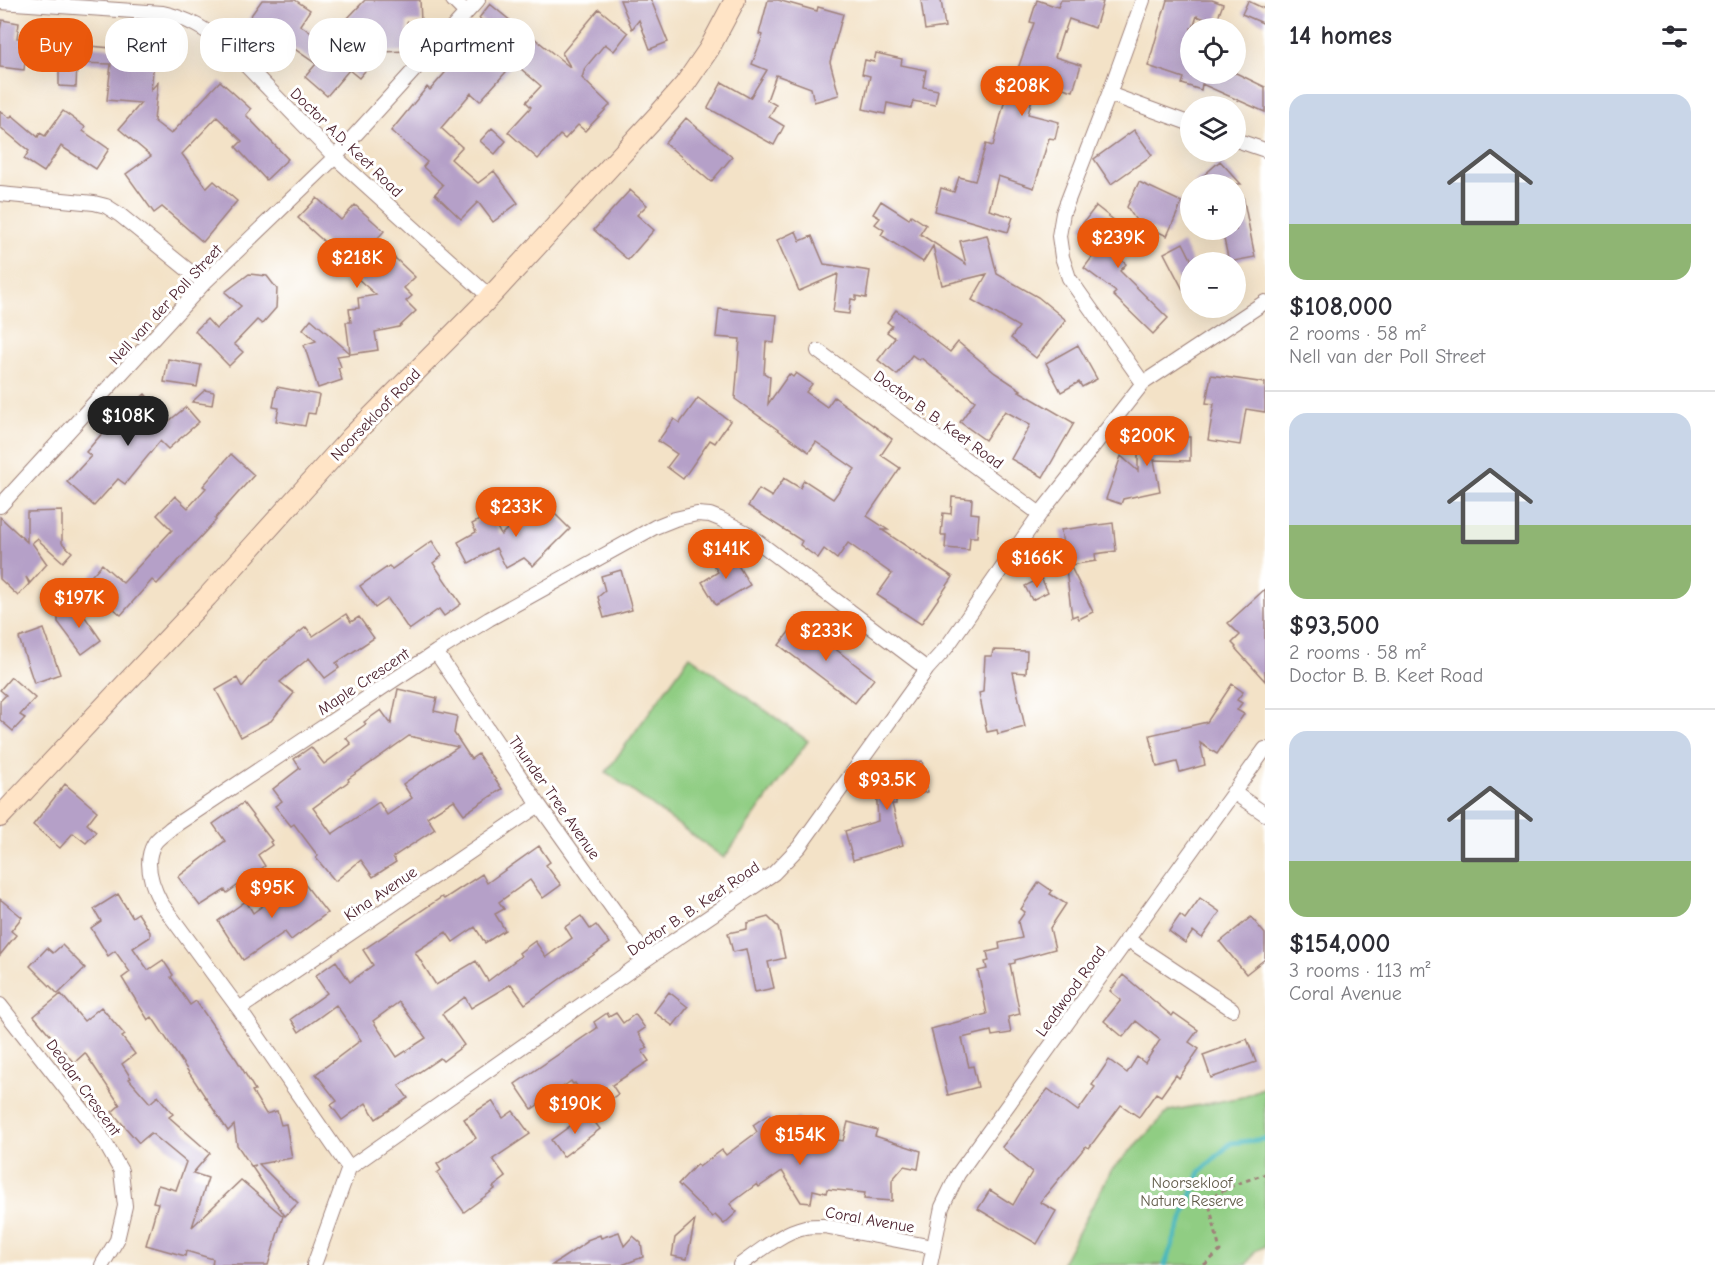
<!DOCTYPE html>
<html lang="en">
<head>
<meta charset="utf-8">
<style>
	:root { --surface:#fff; --page:#f2f2f3; --text:#2b2b33; --muted:#7c7c81; --line:#e1e1e2; --accent:#ea580c }
	body { margin:0; font-family:"Comic Neue",sans-serif; background:var(--page); color:var(--text); height:100vh; display:flex; flex-direction:column; font-size:22px; white-space:nowrap }
	* { box-sizing:border-box; margin:0 }
	p { font-size:20px; color:var(--muted) }
	.icon { flex:none; width:33px; height:33px; fill:none; stroke:currentColor; stroke-width:2; stroke-linecap:round; stroke-linejoin:round }
	.map { position:relative; flex:1; overflow:hidden }
	.drawer { display:flex; flex-direction:column; background:var(--surface); width:450px }
	.drawer>* { flex:none }
	.guide { position:absolute; left:18px; top:18px; width:570px; height:54px; display:flex; gap:12px }
	.controls { position:absolute; left:1180px; top:18px; display:grid; gap:12px }
	.controls a { display:grid; place-items:center; width:66px; height:66px; border-radius:50%; background:var(--surface); box-shadow:0 6px 24px #0002; font-size:30px }
	.price { position:absolute; translate:-50% -51px; padding:0 14px; border-radius:21px; background:var(--accent); color:#fff; font-size:20px; line-height:39px; filter:drop-shadow(0 2px 3px #0008) }
	.price::after { content:''; position:absolute; left:50%; top:36px; width:18px; height:14px; margin-left:-9px; background:inherit; clip-path:polygon(0 0,100% 0,50% 100%) }
	.price.on { background:#222; color:#fff }
	ul { padding:0; list-style:none }
	li { display:grid; align-content:center; gap:12px; height:318px; padding:0 24px }
	li+li { border-top:2px solid var(--line) }
	li span { display:grid; place-items:center; height:186px; border-radius:18px; color:#555 }
	li>.icon { margin-inline-start:auto }
	span .icon { width:108px; height:108px; fill:#fffc; stroke-width:1 }
	li b { font-size:26px }
	h2 { display:flex; justify-content:space-between; align-items:center; height:72px; padding:0 24px; font-size:26px }
	.tag { padding:0 21px; border-radius:24px; background:var(--surface); box-shadow:0 6px 24px #0002; font-size:21px; line-height:54px }
	.tag.on { background:var(--accent); color:#fff }
	main { display:flex; flex:1; min-height:0 }
	.map>svg:first-child { display:block }
	.green { fill:#90cd83; stroke:#6d7657; stroke-width:1.5 }
	.lines { fill:none; stroke-linecap:round; stroke-linejoin:round }
	.stream { stroke:#48b8be; stroke-width:5 }
	.building { fill:#b5a0c8; fill-rule:evenodd }
	.street-casing { stroke:#9e8079; stroke-width:16 }
	.secondary-casing { stroke:#9e8079; stroke-width:22 }
	.path { stroke:#9e8079; stroke-width:3; stroke-dasharray:4.5 4.5; stroke-linecap:butt }
	.street { stroke:#fff; stroke-width:14 }
	.secondary { stroke:#ffe4c6; stroke-width:20 }
	.labels { text-anchor:middle; stroke-width:6; stroke-linejoin:round; paint-order:stroke }
	.street-label { font-size:16px; fill:#4a1f2b; stroke:#fff }
	.park-label { font-size:16px; fill:#625c4a; stroke:#fff }
</style>
</head>
<body>
<main>
<div class="map">
<svg width="1265" height="1265" viewBox="0 0 1265 1265">
	<rect width="100%" height="100%" fill="#fff"/>
	<filter id="ink" filterUnits="userSpaceOnUse"><feTurbulence type="fractalNoise" baseFrequency=".0167" numOctaves="2"/><feDisplacementMap in="SourceGraphic" scale="12" xChannelSelector="R" yChannelSelector="G"/><feConvolveMatrix kernelMatrix="1 2 1 2 8 2 1 2 1" color-interpolation-filters="sRGB"/></filter>
	<filter id="wash" filterUnits="userSpaceOnUse"><feTurbulence type="fractalNoise" baseFrequency=".008" numOctaves="4" result="noise"/><feDisplacementMap in="SourceGraphic" scale="24" xChannelSelector="R" yChannelSelector="G"/><feGaussianBlur stdDeviation="1.35" result="paint"/><feColorMatrix in="noise" values="0 0 0 0 0 0 0 0 0 0 0 0 0 0 0 0 0 1.4 0 .05"/><feComposite in="paint" operator="in"/></filter>
	<g filter="url(#wash)">
		<rect width="100%" height="100%" fill="#f3e2c7"/>
		<path class="green" d="M690,656l118,85 -84,117 -118,-86z
			M1265,1087v159l-10,5 -9,14h-185l50,-94 58,-60 73,-14z"/>
		<g class="lines">
			<path class="stream" d="M1165,1265l35,-93 31,-29 34,-4"/>
		</g>
		<g id="blocks">
			<path class="building" d="M262,0h33l15,10 -10,15 31,21 19,-22 -4,-4 19,-20h55l1,22h-14l1,29 -27,1 -22,26 -10,-8 -22,26 -22,-19 11,-13 -53,-37 -3,3 -13,-9z
				M620,0h31l17,42 -18,7 -11,-29 -7,9z
				M768,0h10l39,11 1,-4 25,7 -13,48 9,33 -25,7 -3,-14 -35,-13 -9,25 9,5 -7,12 15,9 -10,19 -66,-37 14,-26 28,16 17,-28 -15,-6 11,-29 -4,-1z
				M921,0h20l4,27 -20,3z
				M1037,0l21,7 3,-7h34l8,2 -8,26 -26,-9 -5,14 -1,-1 -8,25 26,8 -8,26 -36,-11 -9,34 31,8 -4,17 -6,-1 -15,50 -36,-12 -9,34 24,7 -5,15 -73,-21 6,-23 13,4 5,-15 16,4 11,-37 7,2 18,-70 4,1 19,-54 -4,-1z
				M1167,0h45l11,4 -7,19 -19,-7 -4,12h-2v7l-6,20 6,2v17l45,-1 29,14v25l-63,-28 -1,6 -19,-6 2,-6 -36,-12z
				M1248,1l17,8v15l-23,-10z
				M490,4l32,26 1,-1 48,39 -9,-15 37,-44 29,24 -14,18 -9,-7 -20,24 -3,10 28,27 -25,26 -7,-6 -13,14 -5,-4 -22,24 -30,-27 23,-25 -5,-5 15,-16 -27,-23 -34,38 -9,-8 -30,35 21,19 -11,12 27,24 16,-12 24,32 -25,19 -15,-20 -17,17 -26,-25 8,-9 -20,-18 4,-5 -36,-31 36,-44 3,3 35,-40 -3,-3 22,-25 -5,-4z
				M2,20l17,3 -2,15 73,1v7l65,6 -4,38 7,-8 -4,39 17,13 49,-53 31,28 -5,6 42,44 -22,21 -30,-33 6,-6 -25,-24 -35,37 25,34 7,-7 23,20 -34,41 -41,-35 -8,6 -28,-39 25,-18 -32,-27 22,-26 -34,-3 4,-36 -34,-1 -1,24 -17,-1v-24l-34,-1 -1,9 -24,-3v-37z
				M876,53l26,6 -1,6 25,5 -3,17 15,3 -3,15 -22,-4 -2,7 -24,-5 -2,11 -22,-5 7,-33 -8,-2 3,-14 9,2z
				M0,111l10,7 2,-3 26,22 2,-4 5,3 18,-25 22,16 -2,4 26,18 -13,20 -35,-23 -17,26 -20,-13 5,-8 -29,-24z
				M686,118l46,39 -21,25 -46,-39z
				M492,128l14,13 -11,13 -15,-13z
				M1134,130l18,25 -41,29 -17,-25z
				M1220,161l21,23h-47z
				M1139,182l43,20 -15,34 -30,-14 -10,-15z
				M630,190l17,15 -10,10 17,15 -26,30 -34,-30z
				M1243,196l12,61 -26,5 -7,-32h14v-33z
				M317,198l24,22 14,-15 29,26 -13,15 19,17 5,-5 20,19 -11,11 8,8 -6,5 10,10 -17,16 -24,5 3,18 -41,6 4,11 -3,1 4,12 -24,8 -14,-43 12,-4 -13,-12 8,-10 39,34 -4,-31h5l-2,-13 10,-1 -1,-10 18,-3 -29,-26 3,-4 -52,-47z
				M881,201l28,18 2,-4 15,10 -6,9 46,30 -6,-23 27,-6 10,39 41,23 28,23 -30,38 -25,-20 8,-11 -47,-27 15,-26 -45,11 -9,-39 -10,16 -42,-27 3,-5 -9,-6 5,-6 -7,-4z
				M1096,206l34,27 -16,21 12,10 -6,7 48,47 -15,16 -40,-39 3,-3 -32,-24 18,-24 -22,-17z
				M796,231l4,10 12,-5 12,28 46,7 -4,27 -10,-2v4l-5,-1 -2,15 -16,-2 5,-38 -39,17 -22,-51z
				M1183,243l8,16v46l-27,-52z
				M249,274l18,2 10,13 -1,19 -14,16 -5,-4 -23,24 9,8 -14,14 -34,-35 12,-12 9,10 25,-23 -16,-14z
				M719,309l58,6 -3,28 -8,-1 -2,31 6,4 -2,27 21,-30 4,3 3,-4 16,11 -6,8 21,15 7,-10 58,42 -11,16 19,13 -33,48 21,14h-6l71,47 -32,47 -44,-29 15,-21 -44,-31 -11,16 -13,-10 -6,9 -18,-13 2,-4 -54,-35 11,-17 13,8 12,-19 16,10 4,-8 29,19 22,-30 -39,-27 -7,10 -74,-53 5,-60 -24,-2z
				M896,310l54,42 8,-10 37,31 26,17 -2,1 55,32 -31,54 -32,-18 19,-34 -25,-14 -20,29 -25,-18 15,-21 -54,-43 -2,2 -7,-5 -15,20 -19,-15 17,-22 -8,-6 5,-6 -5,-4z
				M1078,345l19,34 -15,8 -3,-5 -18,10 -15,-29z
				M168,359l33,6 -4,22 -33,-5z
				M1211,375l54,8v29l-19,-3 -6,36 -32,-5 6,-36 -8,-1z
				M277,387l42,8 -4,19 -7,-1 -3,13 -29,-5 3,-13 -6,-1z
				M205,390l9,2 -2,13 -20,-3z
				M145,394l24,27 17,-14 13,15 -31,27 -8,-8 -35,43 -7,-5 -24,27 -27,-24 24,-26 -5,-4 32,-37 1,1z
				M698,398l32,23 -15,22 -5,-3 -27,39 -16,-12 10,-13 -19,-13 16,-22 6,4z
				M1138,436l52,1v24l-36,-1 6,31 -37,8 -2,5 -15,-5 15,-43 17,15z
				M231,454l23,21 -39,44 1,1 -59,64 -5,-4 -31,35 -36,-32 17,-19 21,19 49,-53 -15,-15 18,-19 13,12 18,-20 -3,-2z
				M952,497l20,2 -1,14 8,1 -2,23h-7l-1,13 -24,-2 1,-13h-5l2,-22 8,1z
				M529,507l12,11 9,-9 20,20 -37,37 -9,-8 -18,10 -10,-20 -27,15 -11,-21 18,-10 -4,-8 18,-10 11,21z
				M62,511v32l10,9 -9,10 -26,-23 -5,4 15,21 -17,19 -4,-6 3,7 -11,12 -18,-17v-62l27,25v-30z
				M1113,523l3,28 -21,3 1,7 -26,4 23,47 -14,7 -2,-4 -5,2 -11,-87z
				M432,541l10,15 -9,7 28,41 -17,12 -5,-7 -30,21 -21,-31 -13,9 -15,-22 29,-20 3,3z
				M731,554l19,31 -34,20 -14,-23 16,-10 -5,-7z
				M621,570l11,40 -28,8 -6,-21 7,-6 -4,-15z
				M1041,578l7,14 -16,8 -7,-14z
				M1265,589v92l-30,-33 1,-1 -4,-4 8,-8 -12,-12z
				M76,604l25,36 -19,14 -24,-32v-5z
				M346,614l5,8 8,-5 15,21 -38,25 3,5 -14,10 -16,-20 -29,24 14,11 -23,28 -30,16 -25,-47 21,-12 5,9 21,-25 43,-35 7,9z
				M798,620l76,59 -19,24 -76,-58z
				M44,629l16,45 -26,9 -15,-45z
				M993,650l34,1 -1,22 -13,-1 12,55 -27,7 -1,-4 -10,2 -8,-39 4,-1 2,-36h7z
				M11,677l24,21 -15,17 5,3 -12,13 -13,-11v-19l6,-6 -6,-5z
				M1232,684l11,8 -6,8 5,3 -5,7 7,4 -27,40 -17,-11 5,22 -25,7 -3,-10 -20,5 -7,-32 57,-13z
				M398,689l39,9 -3,13 23,5 -3,17 17,26 7,-5 24,35 -38,25 -10,-14 -27,17 8,12 -42,28 3,5 -23,15 -12,-17 -26,21 -19,-23 2,-2 -24,-32 -3,2 -16,-20 7,-5 -9,-12 27,-21 -6,-9 17,-12 13,17 27,-20 -5,-6 20,-14 -2,-2 17,-12 10,14zM409,736l49,11 -55,37 9,14 -25,17 -8,-13 -47,32 -19,-26 36,-27 -1,-2z
				M922,761l6,31 -32,6v6h-4l11,41 -50,15 -8,-29 33,-10 -3,-54 6,-1 5,18 11,-1 -3,-17z
				M65,784l32,27 -10,13 9,8 -10,11 -13,-10 -13,15 -27,-23z
				M243,803l29,38 -2,1 2,3 -14,10 7,11 -38,27 -2,-3 -25,16 -22,-29 47,-36 -12,-17z
				M539,846l11,16 -4,3 15,20 -18,13 -13,-18 -31,22 5,7 -9,5 10,16 -20,13 -10,-16 -22,15 -7,-10 -31,20 21,33 40,-24 12,20 33,-25 -2,-3 16,-12 11,16 26,-19 -7,-11 16,-11 9,13 6,-4 14,18 -85,61 -14,-20 -40,24 -6,-11 -23,17 22,31 -21,16 -3,-3 -41,28 9,12 -32,21 -10,-16 -24,17 -11,-15 6,-4 -21,-27 45,-34 -25,-35 -37,27 -8,-13 36,-26 -12,-17 21,-15 14,21 23,-17 -10,-15 79,-53 2,2 38,-25 5,9zM399,1002l27,36 -29,19 -24,-36z
				M300,878l27,35 -36,27 -6,-8 -42,28 -25,-39 28,-20 7,12z
				M1039,882l13,9 -2,3 16,10 -16,24 5,21 -40,11v3l-5,1 10,50 -12,3 3,16 -19,3 -1,-5 -29,7 7,29 4,-1 5,21 -30,8 -17,-66 56,-15 -9,-43 9,-2 -2,-7 4,-1 -2,-9 13,-3 -1,-6 23,-5 -4,-16 7,-10 -4,-3z
				M118,894l14,23 6,-4 12,19v5l-17,11 15,22 15,-10 10,15 -2,2 19,28 6,-4 41,59 18,30 -3,1 14,23 11,-3 4,14 5,-1 6,34 -33,6 39,39 -13,13 -33,-49 4,-2 -5,1 -14,-21 -3,-20 -6,6 -76,-114 -4,3 -26,-42 8,-6 -15,-21 -7,5 -17,-28 10,-7 -7,-12z
				M1200,898l20,14 -18,26 -9,-7 -8,12 -16,-12 11,-16 5,4z
				M0,899l22,18 -11,14 5,4 -16,20z
				M768,917l10,10 7,31 -17,4 6,26 -19,4 -9,-43 -13,3 -5,-19 19,-4v-6z
				M1251,917l14,17v25l-19,15 -26,-32z
				M62,945l23,23 -27,26 -28,-28 17,-18 6,5z
				M1123,975l49,41 2,-3 24,17 -9,12 10,7 -20,29 -3,-3 -15,21 -5,-3 -17,24 -18,-12 -32,43 -3,-2 -46,56 16,9 -19,33 -59,-35 12,-19 23,15 19,-33 -30,-25 46,-58 30,22 17,-24 -3,-2 17,-25 18,13 10,-16 8,6 15,-23 -24,-19 -13,16 -19,-16 17,-21 -11,-9z
				M669,992l19,15 -15,19 -19,-14z
				M61,994l23,27 17,-14 24,28 -3,2 13,17 -13,10 9,14 -2,1 21,24 8,-7 15,18 -4,3 41,36 -17,20 15,5 -16,49 49,-47 42,36 -15,49h-56l1,-6 -27,-8 -1,5 -39,-11 12,-42 -5,-1 5,-17 18,5 10,-28 -35,-29 -12,10 -27,-31 8,-7 -35,-52 -11,10 -40,-47z
				M607,1013l2,4 7,-4 7,10 12,-9 10,14 -7,5 10,15 -6,3 7,10 -37,24 6,9 -24,17 -19,-28 -2,1 -2,-3 -39,28 -17,-25 82,-56 -3,-6z
				M1247,1039l9,23 -45,16 -8,-23z
				M492,1101l11,17 10,-7 17,23 -37,25 13,18 -13,10 2,2 -31,23 -27,-39 4,-3 -4,-6 39,-26 -12,-19z
				M588,1113l12,16 -37,28 -12,-17z
				M769,1114l11,16 18,-12 12,18 33,5 5,-19 29,8 -2,6 46,15 -3,18 -14,-3 -12,14v21l-28,-2 1,-6 -38,-4 -1,4 -13,-3 -2,13 -10,-1 -19,-31 -23,16 -2,-3 -27,20 7,8 -13,12 -9,-9 -3,2 -34,-33 19,-20 2,3 23,-17 4,5 31,-23 -4,-7z
				M695,1220l-8,39 -15,-3 3,-18z
				M619,1232l5,14 9,-10 8,7 2,14 -21,8h-70l35,-23v-2l13,-5 1,3z"/>
		</g>
	</g>
	<g filter="url(#ink)">
		<use href="#blocks" fill-opacity="0" stroke="#9e8079" stroke-width="1.5"/>
		<g class="lines">
			<defs>
				<path id="street" d="M453,0l13,13
					M1143,0l-34,94 -46,119 -4,23 3,21 7,21 74,105
					M0,2l163,11c25,5 43,17 63,32l109,112 155,140
					M1109,94l82,30
					M1236,140l29,10
					M0,194l94,9 12,3 14,9 84,68
					M818,351l222,163
					M0,506l204,-223 131,-126 143,-157
					M436,652l103,153 109,153
					M1233,792l32,22
					M1127,939l105,70
					M0,1005l96,122 25,44 4,35 -8,34 -15,25
					M239,1009l300,-204
					M349,1168l-110,-159 -78,-106c-9,-17 -18,-40 -7,-59 3,-6 12,-11 17,-16l265,-176 53,-33 166,-92 20,-8 22,-5 13,1 10,4 25,13 182,137
					M314,1265l35,-97 299,-210 126,-85 25,-26 128,-178 19,-21 94,-134 103,-131 122,-81
					M740,1265c20,-14 42,-33 65,-38 6,-1 13,-1 19,-1l109,21
					M930,1265l12,-58 16,-33 307,-425"/>
				<path id="secondary" d="M0,817l207,-220 144,-160 139,-140 166,-180 29,-33 24,-35 26,-49"/>
			</defs>
			<use href="#street" class="street-casing"/>
			<use href="#secondary" class="secondary-casing"/>
			<path class="path" d="M1204,1265l16,-14 -12,-52 26,-14 31,-11"/>
			<use href="#street" class="street"/>
			<use href="#secondary" class="secondary"/>
		</g>
	</g>
	<g class="labels">
		<g class="street-label">
			<text transform="translate(347 142) rotate(44)" y="6">Doctor A.D. Keet Road</text>
			<text transform="translate(165 304) rotate(-47)" y="6">Nell van der Poll Street</text>
			<text transform="translate(375 414) rotate(-46)" y="6">Noorsekloof Road</text>
			<text transform="translate(939 419) rotate(36)" y="6">Doctor B. B. Keet Road</text>
			<text transform="translate(363 681) rotate(-34)" y="6">Maple Crescent</text>
			<text transform="translate(555 797) rotate(55)" y="6">Thunder Tree Avenue</text>
			<text transform="translate(380 893) rotate(-34)" y="6">Kina Avenue</text>
			<text transform="translate(693 908) rotate(-34)" y="6">Doctor B. B. Keet Road</text>
			<text transform="translate(1070 991) rotate(-54)" y="6">Leadwood Road</text>
			<text transform="translate(84 1087) rotate(54)" y="6">Deodar Crescent</text>
			<text transform="translate(870 1219) rotate(10)" y="6">Coral Avenue</text>
		</g>
		<g class="park-label">
			<text x="1192" y="1188">Noorsekloof<tspan x="1192" dy="18">Nature Reserve</tspan></text>
		</g>
	</g>
</svg>
<div class="controls">
<a><svg class="icon" aria-label="locate" viewBox="0 0 24 24"><circle cx="12" cy="12" r="6"/><path d="M12 2v4M12 18v4M2 12h4M18 12h4"/></svg></a>
<a><svg class="icon" aria-label="layers" viewBox="0 0 24 24"><path d="M12 4l9 5-9 5-9-5zM3 14l9 5 9-5"/></svg></a>
<a>+</a>
<a>−</a>
</div>
<b class="price" style="left:1022px;top:117px">$208K</b>
<b class="price" style="left:1118px;top:269px">$239K</b>
<b class="price" style="left:357px;top:289px">$218K</b>
<b class="price on" style="left:128px;top:447px">$108K</b>
<b class="price" style="left:1147px;top:467px">$200K</b>
<b class="price" style="left:516px;top:538px">$233K</b>
<b class="price" style="left:726px;top:580px">$141K</b>
<b class="price" style="left:1037px;top:589px">$166K</b>
<b class="price" style="left:79px;top:629px">$197K</b>
<b class="price" style="left:826px;top:662px">$233K</b>
<b class="price" style="left:887px;top:811px">$93.5K</b>
<b class="price" style="left:272px;top:919px">$95K</b>
<b class="price" style="left:575px;top:1135px">$190K</b>
<b class="price" style="left:800px;top:1166px">$154K</b>
<div class="guide">
<a class="tag on">Buy</a>
<a class="tag">Rent</a>
<a class="tag">Filters</a>
<a class="tag">New</a>
<a class="tag">Apartment</a>
</div>
</div>
<section class="drawer">
<h2>14 homes<svg class="icon" aria-label="filters" viewBox="0 0 24 24"><path d="M4 7h16M4 17h16"/><circle cx="9" cy="7" r="2"/><circle cx="15" cy="17" r="2"/></svg></h2>
<ul>
<li><span style="background:linear-gradient(#c9d6e8 70%,#8fb573 0)"><svg class="icon" aria-label="home" viewBox="0 0 24 24"><path d="M3 11l9-7 9 7M6 9v11h12V9"/></svg></span><div><b>$108,000</b><p>2 rooms · 58 m²</p><p>Nell van der Poll Street</p></div></li>
<li><span style="background:linear-gradient(#c9d6e8 60%,#8fb573 0)"><svg class="icon" aria-label="home" viewBox="0 0 24 24"><path d="M3 11l9-7 9 7M6 9v11h12V9"/></svg></span><div><b>$93,500</b><p>2 rooms · 58 m²</p><p>Doctor B. B. Keet Road</p></div></li>
<li><span style="background:linear-gradient(#c9d6e8 70%,#8fb573 0)"><svg class="icon" aria-label="home" viewBox="0 0 24 24"><path d="M3 11l9-7 9 7M6 9v11h12V9"/></svg></span><div><b>$154,000</b><p>3 rooms · 113 m²</p><p>Coral Avenue</p></div></li>
</ul>
</section>
</main>
</body>
</html>
